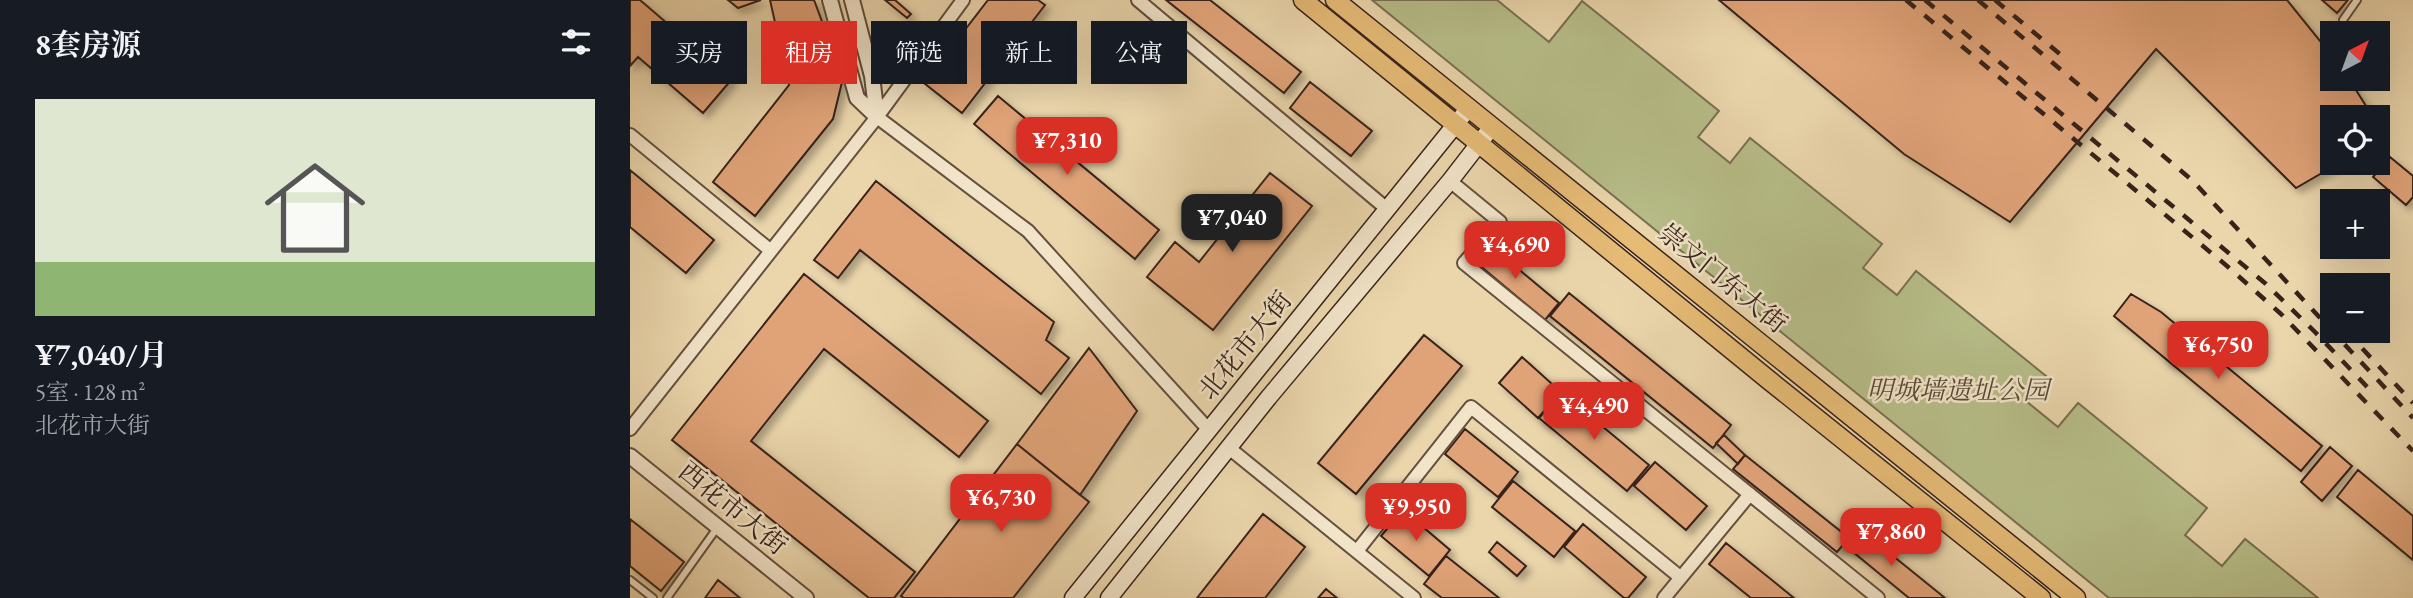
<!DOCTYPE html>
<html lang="zh">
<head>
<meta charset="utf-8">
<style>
	:root { --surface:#171b24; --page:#242831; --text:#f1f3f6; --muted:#9ea1a6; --line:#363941; --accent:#d93025 }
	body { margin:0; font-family:"EB Garamond","Noto Serif SC",serif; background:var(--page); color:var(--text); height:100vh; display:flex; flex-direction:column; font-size:26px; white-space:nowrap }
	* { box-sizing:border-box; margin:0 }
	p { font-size:23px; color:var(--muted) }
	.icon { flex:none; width:38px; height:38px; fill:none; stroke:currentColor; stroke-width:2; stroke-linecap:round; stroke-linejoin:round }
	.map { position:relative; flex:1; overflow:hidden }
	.sheet { display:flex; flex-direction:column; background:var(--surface); width:630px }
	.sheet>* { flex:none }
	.hud { position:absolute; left:21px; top:21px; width:665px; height:63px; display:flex; gap:14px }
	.needle { width:46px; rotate:41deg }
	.controls { position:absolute; left:1690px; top:21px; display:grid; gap:14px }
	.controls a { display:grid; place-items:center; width:70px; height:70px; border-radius:0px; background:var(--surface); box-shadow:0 7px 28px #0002; font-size:35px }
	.price { position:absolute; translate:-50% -60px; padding:0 16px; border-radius:14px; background:var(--accent); color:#fff; font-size:23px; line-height:46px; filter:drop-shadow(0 2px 4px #0008) }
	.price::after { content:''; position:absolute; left:50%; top:42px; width:21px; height:16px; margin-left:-10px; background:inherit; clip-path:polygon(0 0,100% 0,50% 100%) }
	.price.on { background:#222; color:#fff }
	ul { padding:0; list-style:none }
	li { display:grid; align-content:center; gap:14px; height:371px; padding:0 35px }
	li+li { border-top:2px solid var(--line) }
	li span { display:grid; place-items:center; height:217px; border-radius:0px; color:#555 }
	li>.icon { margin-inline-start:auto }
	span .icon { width:126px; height:126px; fill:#fffc; stroke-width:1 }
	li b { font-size:30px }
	h2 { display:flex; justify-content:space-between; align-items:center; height:84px; padding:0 35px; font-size:30px }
	.chip { padding:0 24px; border-radius:0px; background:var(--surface); box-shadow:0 7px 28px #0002; font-size:24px; line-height:63px }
	.chip.on { background:var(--accent); color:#fff }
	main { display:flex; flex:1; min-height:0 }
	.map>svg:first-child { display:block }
	.green { fill:#b7be89; stroke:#787052; stroke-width:2 }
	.building { fill:#e0a378; stroke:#38231b; stroke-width:2; filter:url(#shadow) }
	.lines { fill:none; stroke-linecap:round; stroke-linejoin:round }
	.service-casing { stroke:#65503f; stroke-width:10 }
	.minor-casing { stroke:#65503f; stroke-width:16 }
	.tertiary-casing { stroke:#65503f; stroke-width:18 }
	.secondary-casing { stroke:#38231b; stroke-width:19 }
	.primary-casing { stroke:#38231b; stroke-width:21 }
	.service { stroke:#f2e4c9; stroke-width:6 }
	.minor { stroke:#f2e4c9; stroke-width:12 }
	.tertiary { stroke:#f2e4c9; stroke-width:14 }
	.secondary { stroke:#f2e4c9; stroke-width:16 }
	.primary { stroke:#e6bb76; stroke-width:18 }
	.rail { stroke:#38231b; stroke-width:4.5; stroke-dasharray:12 12; stroke-linecap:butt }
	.labels { text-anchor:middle; stroke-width:5; stroke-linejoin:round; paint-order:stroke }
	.street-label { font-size:26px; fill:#38231b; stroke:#f2e4c9 }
	.park-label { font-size:26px; font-style:italic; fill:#584a36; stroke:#f2e4c9 }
</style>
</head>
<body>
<main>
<section class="sheet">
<h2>8套房源<svg class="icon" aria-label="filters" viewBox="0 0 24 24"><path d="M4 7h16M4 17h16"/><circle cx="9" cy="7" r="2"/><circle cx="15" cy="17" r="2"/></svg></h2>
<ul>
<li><span style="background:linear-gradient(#dfe7d0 75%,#8fb573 0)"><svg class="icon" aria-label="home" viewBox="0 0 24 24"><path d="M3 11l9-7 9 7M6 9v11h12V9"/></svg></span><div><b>¥7,040/月</b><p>5室 · 128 m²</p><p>北花市大街</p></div></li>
</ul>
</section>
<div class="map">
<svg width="1783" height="598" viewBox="0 0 1783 598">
	<defs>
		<filter id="shadow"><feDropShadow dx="5" dy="5" stdDeviation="3.5" flood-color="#0004"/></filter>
	</defs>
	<rect width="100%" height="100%" fill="#ebd6ac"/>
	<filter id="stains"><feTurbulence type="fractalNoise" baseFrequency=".00286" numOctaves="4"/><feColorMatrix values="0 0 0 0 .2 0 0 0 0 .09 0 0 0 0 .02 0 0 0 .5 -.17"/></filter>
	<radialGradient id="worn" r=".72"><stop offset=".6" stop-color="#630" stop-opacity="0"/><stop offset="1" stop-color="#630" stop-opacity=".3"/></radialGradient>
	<path class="green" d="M742,0h125l52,42 33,-41 137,110 -21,26 32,26 20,-25 132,106 -19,24 34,27 19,-24 130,105 -20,25 32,26 20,-24 129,105 -22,27 37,31 23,-27 73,59h-209z"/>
	<path class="building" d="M0,0h10l92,79 -29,34 -65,-56 -8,9z
		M98,0h33l-23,8z
		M140,0h44l29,78 -10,41 -78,97 -42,-34 76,-97z
		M255,0h10l16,14 -4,4z
		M358,0h50l7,5 -83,108 -38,-30z
		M536,0h44l91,72 -17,21z
		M1089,0h568l46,57v22h16l24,38h-40v46h6l-43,25 -140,-139 -146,173 -106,-68z
		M1692,0h26l-11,13z
		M680,82l62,49 -21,25 -61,-48z
		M368,96l161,134 -24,29 -161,-135z
		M1760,157l23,19v21l-7,8 -33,-28z
		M0,170l84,70 -28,33 -56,-46z
		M640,173l42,33 -99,124 -66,-53 28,-35 24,20z
		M246,181l178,141 -8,18 23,18 -28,36 -181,-144 -22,28 -24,-18z
		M856,242l73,61 -14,17 -73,-61z
		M174,274l184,147 -29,36 -135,-108 -73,92 164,131 -21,26h-25l-197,-158z
		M939,293l162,132 -18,23 -163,-132z
		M1501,294l30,18 161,134 -21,25 -187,-155z
		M794,335l38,31 -106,128 -38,-31z
		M459,348l48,63 -57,84 -63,-51z
		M892,357l39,35 -23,26 -39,-35z
		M931,392l88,73 -22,26 -88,-73z
		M835,429l53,43 -20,25 -53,-43z
		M1094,435l21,20 -7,9 -22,-21z
		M387,444l72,58 -76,96h-109l-3,-2z
		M1700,447l22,19 -30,35 -21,-19z
		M1115,455l104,83 -12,14 -104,-83z
		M1025,462l52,44 -21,24 -52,-44z
		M1728,470l55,46v44l-76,-63z
		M883,481l62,50 -21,26 -62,-50z
		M773,510l47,40 -21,26 -48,-40z
		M633,514l42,33 -40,51h-68z
		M0,519l54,43 -23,29 -31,-25z
		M953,524l63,53 -18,21h-4l-60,-51z
		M1231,530l84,68h-36l-62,-51z
		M867,542l29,24 -9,10 -28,-24z
		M1096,543l68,55h-43l-42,-34z
		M816,556l53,42h-57l-18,-14z
		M88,580l22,18h-35z
		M696,589l6,5 5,4h-19z"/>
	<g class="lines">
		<defs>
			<path id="service" d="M1713,20l14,-20
				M0,580l23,18
				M37,598l50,-70"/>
			<path id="minor" d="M508,0l249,209
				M247,117l151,114 180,198
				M0,135l141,116
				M820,181l50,41 -36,41 414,335
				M0,429l247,-312 86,-117
				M599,448l185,150
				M727,551l114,-144 209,170
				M1034,598l86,-104"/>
			<path id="tertiary" d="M200,0l27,98 20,19
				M222,0l20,76 5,41
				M0,456l176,142"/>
			<path id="secondary" d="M443,598l395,-489
				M479,598l160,-201 181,-216 41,-53"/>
			<path id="primary" d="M673,0l467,381 271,217
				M705,0l741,598"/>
		</defs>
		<use href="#service" class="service-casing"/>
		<use href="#minor" class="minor-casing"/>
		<use href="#tertiary" class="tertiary-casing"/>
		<use href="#secondary" class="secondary-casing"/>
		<use href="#primary" class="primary-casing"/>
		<use href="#service" class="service"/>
		<use href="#minor" class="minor"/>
		<use href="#tertiary" class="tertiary"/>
		<use href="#secondary" class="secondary"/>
		<use href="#primary" class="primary"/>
		<path class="rail" d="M1276,0l321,266 54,48 132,137
			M1295,0l341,284 49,48 57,60
			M1348,0l214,180 221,238
			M1365,0l72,60
			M1716,331l67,72"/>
	</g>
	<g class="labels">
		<g class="street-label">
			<text transform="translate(1093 278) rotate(39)" y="9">崇文门东大街</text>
			<text transform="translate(615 345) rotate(-51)" y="9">北花市大街</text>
			<text transform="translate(103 508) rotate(39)" y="9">西花市大街</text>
		</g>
		<g class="park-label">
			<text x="1328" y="399">明城墙遗址公园</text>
		</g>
	</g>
	<rect width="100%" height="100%" filter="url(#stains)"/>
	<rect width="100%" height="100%" fill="url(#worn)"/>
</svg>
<div class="controls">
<a><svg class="needle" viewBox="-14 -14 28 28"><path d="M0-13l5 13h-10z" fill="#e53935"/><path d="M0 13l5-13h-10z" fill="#9ea1a6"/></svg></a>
<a><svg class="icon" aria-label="locate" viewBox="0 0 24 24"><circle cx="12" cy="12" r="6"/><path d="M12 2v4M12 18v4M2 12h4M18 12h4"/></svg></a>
<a>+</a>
<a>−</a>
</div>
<b class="price" style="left:437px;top:177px">¥7,310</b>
<b class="price on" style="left:602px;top:254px">¥7,040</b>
<b class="price" style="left:885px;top:281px">¥4,690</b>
<b class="price" style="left:1588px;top:381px">¥6,750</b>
<b class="price" style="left:964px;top:442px">¥4,490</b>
<b class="price" style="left:371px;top:534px">¥6,730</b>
<b class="price" style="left:786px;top:543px">¥9,950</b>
<b class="price" style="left:1261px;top:568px">¥7,860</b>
<div class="hud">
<a class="chip">买房</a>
<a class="chip on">租房</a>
<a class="chip">筛选</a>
<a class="chip">新上</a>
<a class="chip">公寓</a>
</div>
</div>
</main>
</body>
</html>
